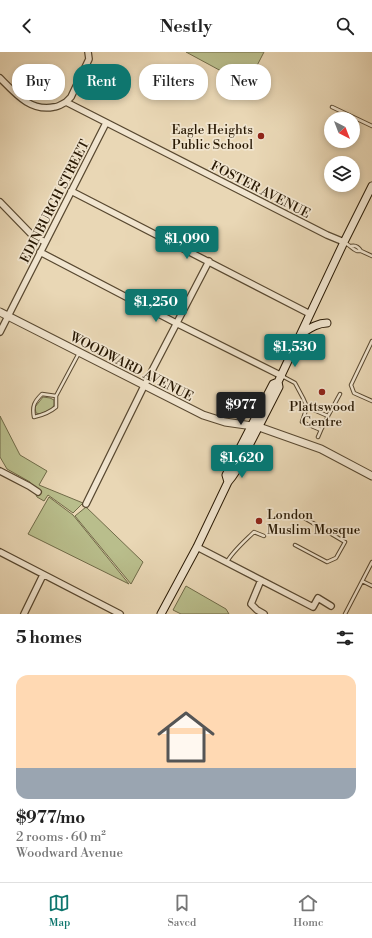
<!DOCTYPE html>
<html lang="en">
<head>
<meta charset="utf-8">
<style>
	:root { --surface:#fff; --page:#f6f6f6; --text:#222; --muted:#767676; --line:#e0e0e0; --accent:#0f766e }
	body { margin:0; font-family:"Libre Bodoni",serif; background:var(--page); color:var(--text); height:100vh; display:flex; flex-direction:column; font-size:15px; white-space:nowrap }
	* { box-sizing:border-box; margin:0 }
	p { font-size:13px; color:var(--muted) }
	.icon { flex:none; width:22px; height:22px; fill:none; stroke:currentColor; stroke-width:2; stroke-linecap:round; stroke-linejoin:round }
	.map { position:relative; height:562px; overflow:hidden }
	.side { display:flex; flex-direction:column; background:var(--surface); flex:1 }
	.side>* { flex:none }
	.top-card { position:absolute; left:12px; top:12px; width:348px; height:36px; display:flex; gap:8px }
	.needle { width:26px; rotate:138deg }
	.fabs { position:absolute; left:324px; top:60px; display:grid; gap:8px }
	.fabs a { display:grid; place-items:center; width:36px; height:36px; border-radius:50%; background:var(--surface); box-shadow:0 2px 6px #0003; font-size:20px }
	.price { position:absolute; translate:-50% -34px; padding:0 9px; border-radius:4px; background:var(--accent); color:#fff; font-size:13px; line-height:26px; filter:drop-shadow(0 1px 2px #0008) }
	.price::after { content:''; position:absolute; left:50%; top:24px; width:12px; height:9px; margin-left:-6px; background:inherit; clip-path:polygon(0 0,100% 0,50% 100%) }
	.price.selected { background:#222; color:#fff }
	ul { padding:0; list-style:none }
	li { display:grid; align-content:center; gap:8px; height:212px; padding:0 16px }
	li+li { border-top:1px solid var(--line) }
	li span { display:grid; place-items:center; height:124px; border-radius:12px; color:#555 }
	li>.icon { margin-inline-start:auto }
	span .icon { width:72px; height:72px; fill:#fffc; stroke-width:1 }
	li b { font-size:17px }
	h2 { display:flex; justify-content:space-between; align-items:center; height:48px; padding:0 16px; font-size:17px }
	.pill { padding:0 14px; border-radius:16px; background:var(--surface); box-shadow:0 2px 6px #0003; font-size:14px; line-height:36px }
	.pill.selected { background:var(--accent); color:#fff }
	header { display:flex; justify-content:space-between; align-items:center; height:52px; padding:0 16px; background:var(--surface); font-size:18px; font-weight:600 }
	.dock { display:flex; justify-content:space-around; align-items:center; height:56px; border-top:1px solid var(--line); background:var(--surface); font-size:11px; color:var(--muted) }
	.dock a { display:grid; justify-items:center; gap:2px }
	.dock .selected { color:var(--accent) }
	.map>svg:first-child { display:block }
	.green { fill:#b9be8c; stroke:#706b48 }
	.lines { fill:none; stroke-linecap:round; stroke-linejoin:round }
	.service-casing { stroke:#584830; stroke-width:4.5 }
	.minor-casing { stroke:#584830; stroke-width:8 }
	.tertiary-casing { stroke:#584830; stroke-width:9 }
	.secondary-casing { stroke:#281803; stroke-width:9 }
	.service { stroke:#f1e5cf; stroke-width:2.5 }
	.minor { stroke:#f1e5cf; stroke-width:5.5 }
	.tertiary { stroke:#f1e5cf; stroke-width:7 }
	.secondary { stroke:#f1e5cf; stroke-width:7 }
	.poi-dot { fill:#8f2418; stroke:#f1e5cf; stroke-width:1.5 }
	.labels { text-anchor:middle; stroke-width:3.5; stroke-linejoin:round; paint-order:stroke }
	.poi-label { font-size:13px; fill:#281803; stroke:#f1e5cf; text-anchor:end }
	.street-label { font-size:13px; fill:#281803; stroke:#f1e5cf }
</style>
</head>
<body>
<header><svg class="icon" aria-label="back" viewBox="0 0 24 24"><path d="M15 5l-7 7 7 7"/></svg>Nestly<svg class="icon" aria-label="search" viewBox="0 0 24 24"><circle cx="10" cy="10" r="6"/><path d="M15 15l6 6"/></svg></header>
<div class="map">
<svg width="372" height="562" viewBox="0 0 372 562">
	<rect width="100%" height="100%" fill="#e9d7b5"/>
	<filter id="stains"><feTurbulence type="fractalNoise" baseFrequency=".005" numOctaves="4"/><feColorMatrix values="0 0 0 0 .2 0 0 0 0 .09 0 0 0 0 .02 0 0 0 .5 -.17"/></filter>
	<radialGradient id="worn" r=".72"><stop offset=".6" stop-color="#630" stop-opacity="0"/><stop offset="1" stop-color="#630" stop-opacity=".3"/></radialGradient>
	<path class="green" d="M186,0h78l-17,33z
		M43,345l7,1 4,2v5l-2,4 -12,5 -4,-1 -1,-6z
		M0,364l20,39 27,16 -8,14 44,18 -10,10 -25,-18 -4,6 -7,-4 -7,-15 -23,-13 -7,-12z
		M49,445l24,18 56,69 -101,-50z
		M86,455l57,55 -12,22 -56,-68z
		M186,534l40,23 3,5h-48l-8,-4z"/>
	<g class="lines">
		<defs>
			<path id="service" d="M332,55l40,19
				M345,191c5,2 7,6 12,8h4c-3,-5 -6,-6 -10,-5
				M361,199l11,5
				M372,289l-21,44 3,8 18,8
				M282,324l13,7 8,15 4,9 -5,15 19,8 -3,7
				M56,344l-14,-2c-8,8 -10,12 -8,23 9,-2 15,-4 22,-10v-11l23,-43
				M307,355l21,9 12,-22
				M321,378l7,-14
				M295,493l32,17 9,-4 9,-16 -44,-26
				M227,510c5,-10 19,-22 27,-30l10,4
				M362,529l10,5
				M345,562l27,-52"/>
			<path id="minor" d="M0,26c15,15 30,34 54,29 4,0 8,-3 12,-5l261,133 17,7
				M66,50l5,-5 18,-38 -1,-7
				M71,139l239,123
				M0,150l32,33 13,7
				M40,200l136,71 106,53
				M0,280l106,-209
				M0,419l29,15 9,6
				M86,452l58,-118 65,-125
				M197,495l116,60 5,-9 13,8
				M0,500l120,62
				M261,528l-10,24 6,6 7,4
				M24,562l19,-39"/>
			<path id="tertiary" d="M0,260l203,103 22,7 34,5 62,22 51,27"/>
			<path id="secondary" d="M301,282c8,-5 16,-11 26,-11
				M228,430l-2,-7 47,-91 5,-2
				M161,562l36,-67 31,-65 4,-5 4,-6 43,-84 -1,-5 66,-140 28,-56"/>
		</defs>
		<use href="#service" class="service-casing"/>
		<use href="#minor" class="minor-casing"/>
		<use href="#tertiary" class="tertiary-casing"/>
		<use href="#secondary" class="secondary-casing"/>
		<use href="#service" class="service"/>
		<use href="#minor" class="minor"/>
		<use href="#tertiary" class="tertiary"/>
		<use href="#secondary" class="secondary"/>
	</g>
	<g class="poi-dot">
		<circle cx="261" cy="84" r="4"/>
		<circle cx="322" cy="340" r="4"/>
		<circle cx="259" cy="469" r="4"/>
	</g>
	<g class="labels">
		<g class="poi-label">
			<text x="253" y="82">Eagle Heights<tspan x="253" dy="15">Public School</tspan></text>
			<text x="322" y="359" text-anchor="middle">Plattswood<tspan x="322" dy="15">Centre</tspan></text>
			<text x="267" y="467" text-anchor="start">London<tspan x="267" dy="15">Muslim Mosque</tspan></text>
		</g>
		<g class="street-label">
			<text transform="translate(261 137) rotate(27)" y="5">FOSTER AVENUE</text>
			<text transform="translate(54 149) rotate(-63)" y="5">EDINBURGH STREET</text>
			<text transform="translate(132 314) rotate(27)" y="5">WOODWARD AVENUE</text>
		</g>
	</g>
	<rect width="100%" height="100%" filter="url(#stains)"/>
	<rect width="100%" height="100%" fill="url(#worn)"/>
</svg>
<div class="fabs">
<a><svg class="needle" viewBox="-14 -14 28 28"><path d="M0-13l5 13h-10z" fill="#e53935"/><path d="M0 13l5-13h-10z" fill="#767676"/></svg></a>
<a><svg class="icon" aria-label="layers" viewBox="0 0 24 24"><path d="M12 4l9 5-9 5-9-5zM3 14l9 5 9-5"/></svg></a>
</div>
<b class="price" style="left:187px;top:208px">$1,090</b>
<b class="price" style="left:156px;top:271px">$1,250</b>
<b class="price" style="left:295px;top:316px">$1,530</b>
<b class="price selected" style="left:241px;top:374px">$977</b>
<b class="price" style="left:242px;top:427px">$1,620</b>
<div class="top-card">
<a class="pill">Buy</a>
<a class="pill selected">Rent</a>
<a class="pill">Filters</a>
<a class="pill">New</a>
</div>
</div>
<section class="side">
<h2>5 homes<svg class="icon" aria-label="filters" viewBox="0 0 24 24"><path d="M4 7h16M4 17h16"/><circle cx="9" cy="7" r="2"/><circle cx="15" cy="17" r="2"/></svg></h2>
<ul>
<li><span style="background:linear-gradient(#ffd9b3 75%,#9aa5b1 0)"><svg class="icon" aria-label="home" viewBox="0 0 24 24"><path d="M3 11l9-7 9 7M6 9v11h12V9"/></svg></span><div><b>$977/mo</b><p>2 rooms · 60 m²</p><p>Woodward Avenue</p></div></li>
</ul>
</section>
<nav class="dock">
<a class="selected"><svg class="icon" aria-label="map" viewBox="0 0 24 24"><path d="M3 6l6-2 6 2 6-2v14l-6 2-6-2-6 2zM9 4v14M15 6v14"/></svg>Map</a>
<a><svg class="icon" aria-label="saved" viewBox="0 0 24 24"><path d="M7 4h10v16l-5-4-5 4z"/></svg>Saved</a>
<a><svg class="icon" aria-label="home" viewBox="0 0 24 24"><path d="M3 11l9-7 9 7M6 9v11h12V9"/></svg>Home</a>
</nav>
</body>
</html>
